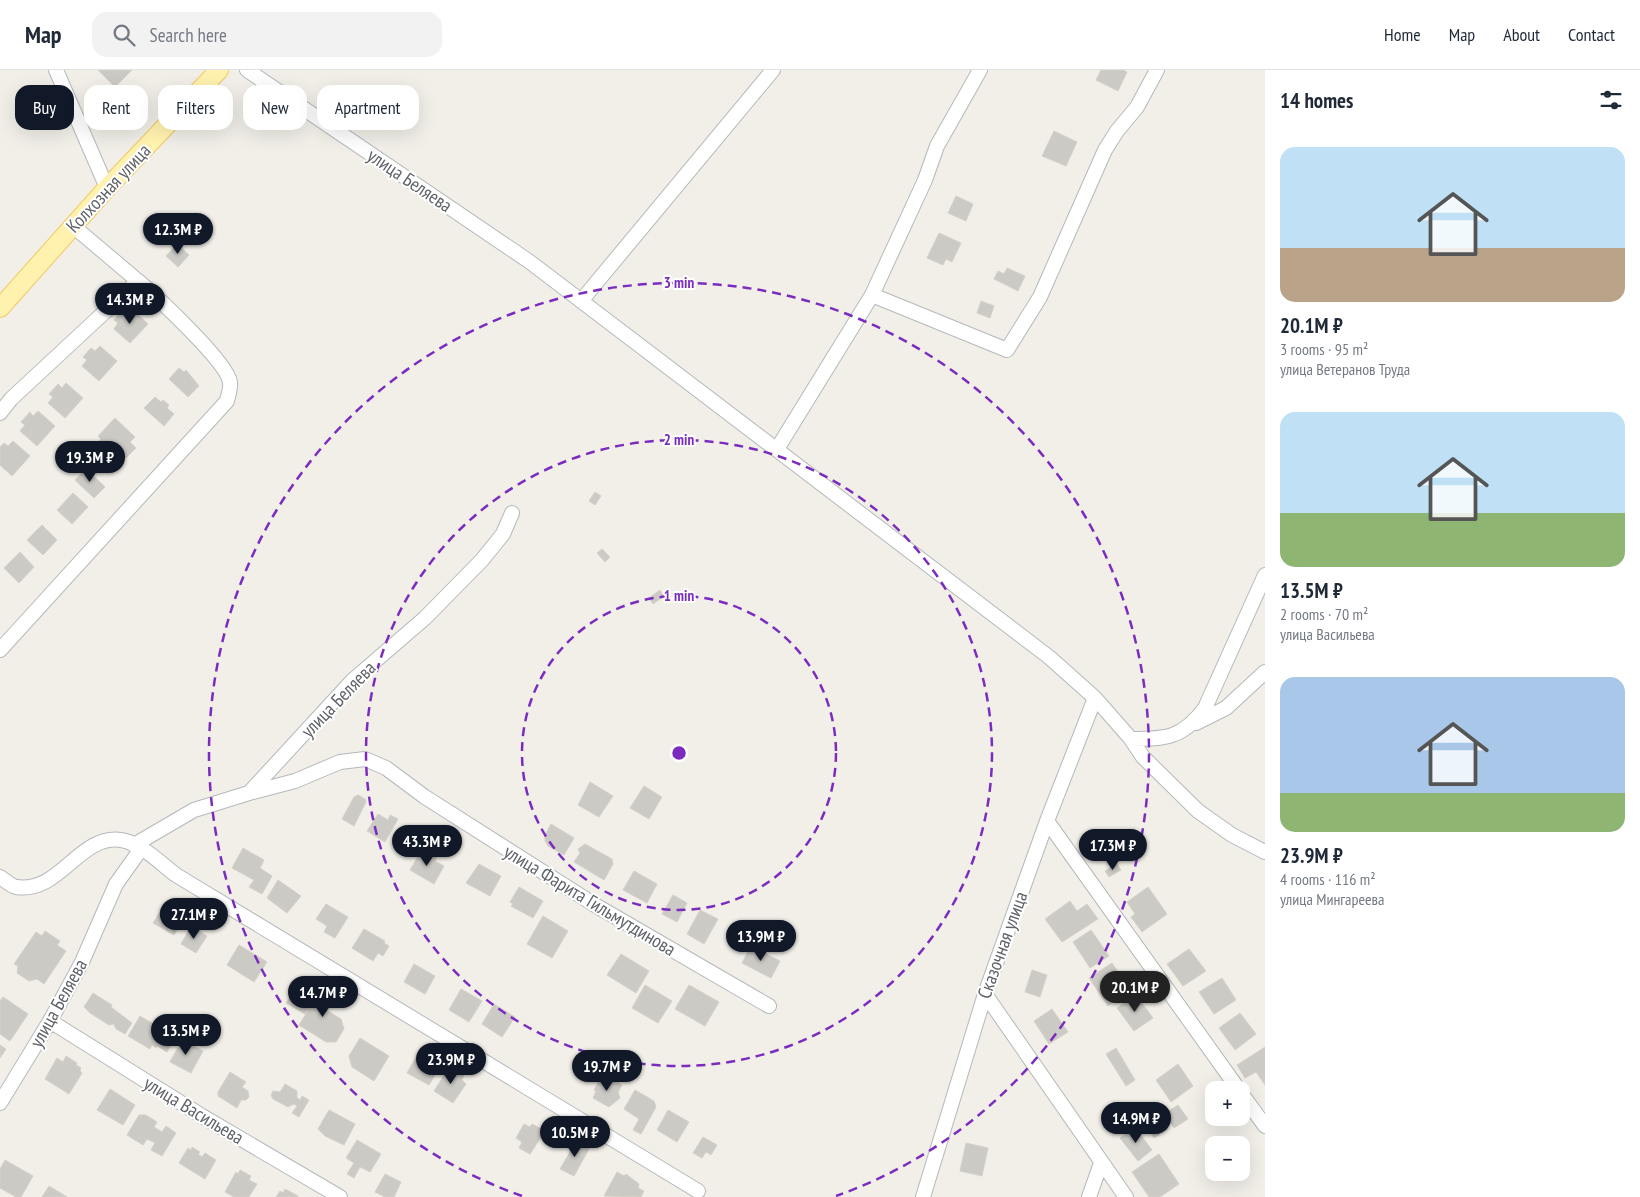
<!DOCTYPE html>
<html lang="en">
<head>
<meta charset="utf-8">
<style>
	:root { --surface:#fff; --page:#f2f2f3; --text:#1f2937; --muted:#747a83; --line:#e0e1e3; --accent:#111827 }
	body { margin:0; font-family:"PT Sans Narrow",sans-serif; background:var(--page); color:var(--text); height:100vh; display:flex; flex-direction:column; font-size:19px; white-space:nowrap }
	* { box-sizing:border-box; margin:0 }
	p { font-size:16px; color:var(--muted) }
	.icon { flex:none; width:28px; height:28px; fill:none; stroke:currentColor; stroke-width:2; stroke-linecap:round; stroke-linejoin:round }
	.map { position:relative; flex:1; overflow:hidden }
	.panel { display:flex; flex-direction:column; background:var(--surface); width:375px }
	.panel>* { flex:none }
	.banner { position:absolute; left:15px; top:15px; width:475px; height:45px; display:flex; gap:10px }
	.fabs { position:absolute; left:1205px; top:1011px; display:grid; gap:10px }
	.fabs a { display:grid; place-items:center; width:45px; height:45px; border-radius:10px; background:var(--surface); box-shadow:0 5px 20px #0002; font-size:25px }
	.price { position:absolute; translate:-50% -42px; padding:0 11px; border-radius:18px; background:var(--accent); color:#fff; font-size:16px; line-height:32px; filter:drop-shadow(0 1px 2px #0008) }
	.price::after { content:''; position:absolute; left:50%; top:30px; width:15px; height:11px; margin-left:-8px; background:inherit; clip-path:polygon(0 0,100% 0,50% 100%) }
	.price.current { background:#222; color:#fff }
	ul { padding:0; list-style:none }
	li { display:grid; align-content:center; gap:10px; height:265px; padding:0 15px }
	li span { display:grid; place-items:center; height:155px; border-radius:15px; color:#555 }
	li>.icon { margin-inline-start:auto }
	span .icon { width:90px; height:90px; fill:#fffc; stroke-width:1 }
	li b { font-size:21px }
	h2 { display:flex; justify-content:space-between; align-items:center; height:60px; padding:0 15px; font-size:21px }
	.tag { padding:0 18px; border-radius:15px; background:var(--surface); box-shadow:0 5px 20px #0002; font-size:18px; line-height:45px }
	.tag.current { background:var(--accent); color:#fff }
	header { display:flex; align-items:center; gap:30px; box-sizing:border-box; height:70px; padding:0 25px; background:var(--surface); border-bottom:1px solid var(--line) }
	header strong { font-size:24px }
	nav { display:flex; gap:28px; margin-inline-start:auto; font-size:18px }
	.search { width:350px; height:45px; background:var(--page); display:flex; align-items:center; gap:12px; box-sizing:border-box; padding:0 18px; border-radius:15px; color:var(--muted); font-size:19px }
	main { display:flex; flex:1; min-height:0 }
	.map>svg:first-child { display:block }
	.building { fill:#cccac5; stroke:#d6d1c6 }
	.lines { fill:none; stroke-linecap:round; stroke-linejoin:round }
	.minor-casing { stroke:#b5b8bc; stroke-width:16 }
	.major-casing { stroke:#f2c960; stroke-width:20 }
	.minor { stroke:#fff; stroke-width:14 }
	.major { stroke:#fff2af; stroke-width:18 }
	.ring { fill:none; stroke:#7b2cbf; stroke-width:2.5; stroke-dasharray:9 6 }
	.labels { text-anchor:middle; stroke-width:4; stroke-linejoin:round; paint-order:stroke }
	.street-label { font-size:19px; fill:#5f6368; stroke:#fff }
	.centre { fill:#7b2cbf; stroke:#fff; stroke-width:2.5 }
	.ring-label { font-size:15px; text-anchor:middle; font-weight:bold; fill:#7b2cbf; stroke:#fff; stroke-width:4; stroke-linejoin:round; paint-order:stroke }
</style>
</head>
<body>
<header>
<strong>Map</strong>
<div class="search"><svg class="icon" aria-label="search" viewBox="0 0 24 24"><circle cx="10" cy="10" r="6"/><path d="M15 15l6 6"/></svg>Search here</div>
<nav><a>Home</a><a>Map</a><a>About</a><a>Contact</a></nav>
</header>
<main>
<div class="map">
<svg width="1265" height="1127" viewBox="0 0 1265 1127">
	<rect width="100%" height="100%" fill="#f1efe8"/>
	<path class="building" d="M98,0h34l-17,17z
		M1101,0h22l4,2 -9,19 -22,-11z
		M30,15l5,5 5,-5 10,9 -6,6 7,7 -12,12 -21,-22z
		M1054,61l23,11 -11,24 -24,-10z
		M956,126l17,8 -7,17 -18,-8z
		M939,163l22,10 -9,19 -6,-3 -3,6 -16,-7z
		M177,174l12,11 -11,12 -12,-11z
		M1007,198l18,8 -7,15 -24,-12 4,-8 6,3z
		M981,231l13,5 -4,12 -13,-5z
		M132,239l16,15 -18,19 -16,-14 4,-6 -4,-3 9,-10 4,4z
		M100,276l17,15 -18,20 -17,-15 5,-6 -4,-3 8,-9 4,3z
		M179,298l5,4 2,-2 13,16 -11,11 -19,-18z
		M66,313l17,15 -18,20 -17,-15 5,-6 -4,-3 9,-10 4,4z
		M155,327l6,5 2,-2 6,5 -2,3 7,6 -10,12 -20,-18z
		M38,341l17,15 -18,20 -17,-15 5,-6 -4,-3 9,-10 3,4z
		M115,348l20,19 -5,5 6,6 -10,10 -6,-6 -5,5 -16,-16 2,-2 -3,-3z
		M13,371l17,15 -18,20 -12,-11v-18l4,-4 4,3z
		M86,399l19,18 -11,11 -19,-18z
		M595,422l6,4 -6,9 -6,-4z
		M73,423l15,14 -16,17 -15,-14z
		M42,455l15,15 -14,15 -16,-15z
		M602,479l8,8 -5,5 -8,-9z
		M20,482l14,15 -15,16 -15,-15z
		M660,520l4,6 -11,8 -4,-6z
		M590,712l23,14 -14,21 -21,-12z
		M644,716l18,11 -13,22 -19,-11z
		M358,725l7,4 1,3 -12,24 -12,-7 12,-22z
		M378,744l10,6 2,-5 8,4 -13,23 -18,-11z
		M551,754l23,14 -10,17 -16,-9 -3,-5v-6z
		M585,774l27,15 1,5 -9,16 -30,-18 6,-9 -2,-4z
		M243,778l21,12 -4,8 12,8 -10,18 -13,-7 5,-7 -22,-12z
		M425,780l12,7 -2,4 9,5 -10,18 -24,-14 10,-17 3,1z
		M479,794l22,12 -11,20 -24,-13z
		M1117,794l4,6 -12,7 -4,-6z
		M634,801l23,13 -10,19 -24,-13z
		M278,810l23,16 -14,17 -20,-15z
		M519,817l24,14 -10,17 -22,-12 2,-2 -3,-2z
		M1148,817l19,27 -25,18 -11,-15 4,-3 -8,-12z
		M673,825l14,8 -10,19 -15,-8z
		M172,829l11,7 -3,4 7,4 -13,21 -21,-12 13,-21 3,2z
		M1070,831l7,10 10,-7 11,15 -36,23 -17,-23z
		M326,834l22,13 -13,21 -11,-6 3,-6 -11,-7z
		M700,840l18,9 -14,25 -17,-10z
		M543,846l25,15 -16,27 -25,-14z
		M191,856l16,10 -11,17 -15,-9z
		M364,859l21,12 -1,2 5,3 -6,10 -5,-3 -5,8 -21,-13z
		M1091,860l18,26 -19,12 -17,-26z
		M45,861l15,10 -3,4 9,6 -22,33 -7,-5 -8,2 -12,-8 1,-7 -4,-2 22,-32 6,4z
		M239,875l28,17 -13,20 -27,-17z
		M751,876l29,15 -9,17 -29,-15z
		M1189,879l17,22 -23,15 -16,-22z
		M621,884l28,17 -13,22 -29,-18z
		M1112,893l12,18 -2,2 4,6 3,-3 3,4 -24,16 -19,-28z
		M414,894l21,12 -10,18 -21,-12z
		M1032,900l15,5 -7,22 -15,-5z
		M1222,908l14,22 -22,14 -15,-22z
		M297,915l19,12 -11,17 -19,-11z
		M324,915l12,8 -11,16 16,10 3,10 -8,13h-10l-27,-17z
		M645,915l27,16 -14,22 -26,-15z
		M689,915l30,17 -14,24 -30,-17z
		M461,919l21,12 -13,21 -20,-12z
		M93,923l19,12 -1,2 21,16 -7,11 -9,-5 -2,-5 -5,1 -19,-12 -6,-6z
		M1136,925l17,23 -19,13 -17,-23z
		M3,927l25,17 -18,27 -10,-7v-33z
		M494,934l21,13 -13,20 -20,-13z
		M1052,939l16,23 -19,12 -15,-23z
		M1240,943l16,21 -21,16 -16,-22z
		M140,946l22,13 -2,3 4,2 7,-12 10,6 -14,24 -10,-6 -1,2 -4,-3 -2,4 -22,-13z
		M360,968l29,18 -15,25 -22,-14 -3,-11z
		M182,970l21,11 -12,22 -21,-11z
		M0,975l6,4 -6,9z
		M1265,977v38l-9,-13 -11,6 -8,-13z
		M1116,978l19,32 -9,6 -20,-32z
		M419,982l17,10 2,8 -9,15 -22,-12z
		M66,986l11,7 -1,2 5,3 -1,3 2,2 -13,21 -24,-15 12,-21 6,4z
		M1178,994l15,22 -22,16 -15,-22z
		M453,998l11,7 -2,5 4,4 -13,19 -19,-12 12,-19z
		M230,1002l16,10 -4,5 6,4 1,6 -3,3h-5l-4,8 -19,-12v-4z
		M609,1008l13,7 -4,7 2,6 -11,9 -16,-9 3,-7 -2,-1 6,-11 7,3z
		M285,1014l12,7v7l3,2 2,-4 7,4 -10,17 -7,-4 5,-7 -3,-2 -6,3 -15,-8 -2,-4 2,-4 7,1z
		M110,1019l25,16 -12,20 -26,-15z
		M635,1020l19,11 2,6 -15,27 -8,-4 6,-11 -15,-10z
		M1178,1035l10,14 -14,9 -10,-14z
		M329,1040l26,14 -11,21 -19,-9 -7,-7z
		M668,1040l21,12 -12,20 -20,-12z
		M139,1045h7l11,7 -3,5 8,5 4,-6 10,7 -14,23 -11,-6 4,-7 -8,-4 -4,6 -16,-10z
		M1160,1046l8,13 -14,9 -9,-13z
		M524,1054l6,3 2,-3 13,7 -15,23 -11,-6 3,-6 -6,-4z
		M1135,1057l17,23 -14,11 -18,-23z
		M703,1067l14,8 -6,10 -5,-3 -4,6 -9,-5z
		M357,1070l24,14 -11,18 -10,-5 -6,11 -7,-4 7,-11 -8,-5z
		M577,1070l13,7 -16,29 -14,-7z
		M966,1073l22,5 -6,28 -22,-5z
		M192,1077l8,5 -2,2 4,3 3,-4 11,7 -11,19 -26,-16 9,-15 3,2z
		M1159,1084l20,30 -19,13h-11l-17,-25z
		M5,1090l28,16 -12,21h-5l-16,-9v-19z
		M240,1100l11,6 -2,4 8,4 -8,13h-15l-9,-5 11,-20 2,2z
		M617,1102l7,4 2,-2 13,10 -1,4 6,3 -3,6 -37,-1z
		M385,1104l16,8 -7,15h-9l-10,-5z
		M49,1116l18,11h-25z
		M285,1119l13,7 -1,1h-21l4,-6 3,2z"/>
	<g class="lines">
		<defs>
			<path id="minor" d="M56,0l51,118
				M247,0l283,192 519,395 46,41 36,41 12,18 55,54 34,24 33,17
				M872,225l135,55 33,-53 65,-147 12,-19 20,-24 20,-37
				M581,231l192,-231
				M0,343l11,-14 127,-118 -65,-55
				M777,379l95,-154 53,-115 12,-34 43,-76
				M0,580l227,-249c1,-5 4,-13 3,-19 -3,-20 -74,-86 -92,-101
				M1196,653l30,-15 39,-36
				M1131,669c35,0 52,-1 74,-31l60,-133
				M249,723l46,-12 45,-19 25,-3 21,9 39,29 170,108 174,101
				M1047,751l192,269
				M134,775l60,-35 55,-17 104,-113 72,-62 57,-58 21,-26 9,-21
				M0,807c5,3 11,9 16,10 44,7 63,-53 105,-47 20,3 39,23 55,35l522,316
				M985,924l141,203
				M50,951l152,95 138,81
				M1241,1023l24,33
				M0,1033l50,-82 32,-59 34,-78 25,-35
				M923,1127l62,-203 62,-173 48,-123
				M1089,1127l12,-34"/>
			<path id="major" d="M0,238l107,-120 112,-118"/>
		</defs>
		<use href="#minor" class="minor-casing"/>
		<use href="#major" class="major-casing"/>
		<use href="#minor" class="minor"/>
		<use href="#major" class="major"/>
	</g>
	<g class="ring">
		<circle cx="679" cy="683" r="157"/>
		<circle cx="679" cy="683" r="313"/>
		<path d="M522 1126A470 470 0 1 1 836 1126"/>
	</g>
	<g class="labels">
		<g class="street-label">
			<text transform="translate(410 110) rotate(34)" y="7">улица Беляева</text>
			<text transform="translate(108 118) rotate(-47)" y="7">Колхозная улица</text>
			<text transform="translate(338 629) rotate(-46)" y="7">улица Беляева</text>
			<text transform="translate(590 830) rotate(31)" y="7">улица Фарита Гильмутдинова</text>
			<text transform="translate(1002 875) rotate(-70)" y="7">Сказочная улица</text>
			<text transform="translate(58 933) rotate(-61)" y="7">улица Беляева</text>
			<text transform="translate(194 1040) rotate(31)" y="7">улица Васильева</text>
		</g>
	</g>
	<circle cx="679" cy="683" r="8" class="centre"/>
	<g class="ring-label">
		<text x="679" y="218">3 min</text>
		<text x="679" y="375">2 min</text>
		<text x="679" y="531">1 min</text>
	</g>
</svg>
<div class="fabs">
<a>+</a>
<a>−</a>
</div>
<b class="price" style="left:178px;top:185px">12.3M ₽</b>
<b class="price" style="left:130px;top:255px">14.3M ₽</b>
<b class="price" style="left:90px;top:413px">19.3M ₽</b>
<b class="price" style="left:427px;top:797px">43.3M ₽</b>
<b class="price" style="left:1113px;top:801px">17.3M ₽</b>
<b class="price" style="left:194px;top:870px">27.1M ₽</b>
<b class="price" style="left:761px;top:892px">13.9M ₽</b>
<b class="price current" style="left:1135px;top:943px">20.1M ₽</b>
<b class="price" style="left:323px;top:948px">14.7M ₽</b>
<b class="price" style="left:186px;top:986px">13.5M ₽</b>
<b class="price" style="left:451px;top:1015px">23.9M ₽</b>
<b class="price" style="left:607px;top:1022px">19.7M ₽</b>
<b class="price" style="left:1136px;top:1074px">14.9M ₽</b>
<b class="price" style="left:575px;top:1088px">10.5M ₽</b>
<div class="banner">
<a class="tag current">Buy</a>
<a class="tag">Rent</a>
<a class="tag">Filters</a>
<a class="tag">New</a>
<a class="tag">Apartment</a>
</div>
</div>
<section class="panel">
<h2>14 homes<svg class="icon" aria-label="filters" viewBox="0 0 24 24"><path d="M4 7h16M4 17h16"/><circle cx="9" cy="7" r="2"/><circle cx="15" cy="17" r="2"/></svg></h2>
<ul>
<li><span style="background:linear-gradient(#bfe0f5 65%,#b9a48a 0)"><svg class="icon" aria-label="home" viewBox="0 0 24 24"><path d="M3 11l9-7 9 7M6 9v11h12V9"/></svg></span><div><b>20.1M ₽</b><p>3 rooms · 95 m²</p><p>улица Ветеранов Труда</p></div></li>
<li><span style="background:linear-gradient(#bfe0f5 65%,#8fb573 0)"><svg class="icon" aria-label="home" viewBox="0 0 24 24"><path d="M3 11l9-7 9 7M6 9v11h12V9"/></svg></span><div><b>13.5M ₽</b><p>2 rooms · 70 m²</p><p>улица Васильева</p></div></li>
<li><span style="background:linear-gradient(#a9c7e8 75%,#8fb573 0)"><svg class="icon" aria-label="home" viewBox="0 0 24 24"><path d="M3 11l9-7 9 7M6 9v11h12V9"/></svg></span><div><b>23.9M ₽</b><p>4 rooms · 116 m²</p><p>улица Мингареева</p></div></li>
</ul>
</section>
</main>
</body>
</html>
